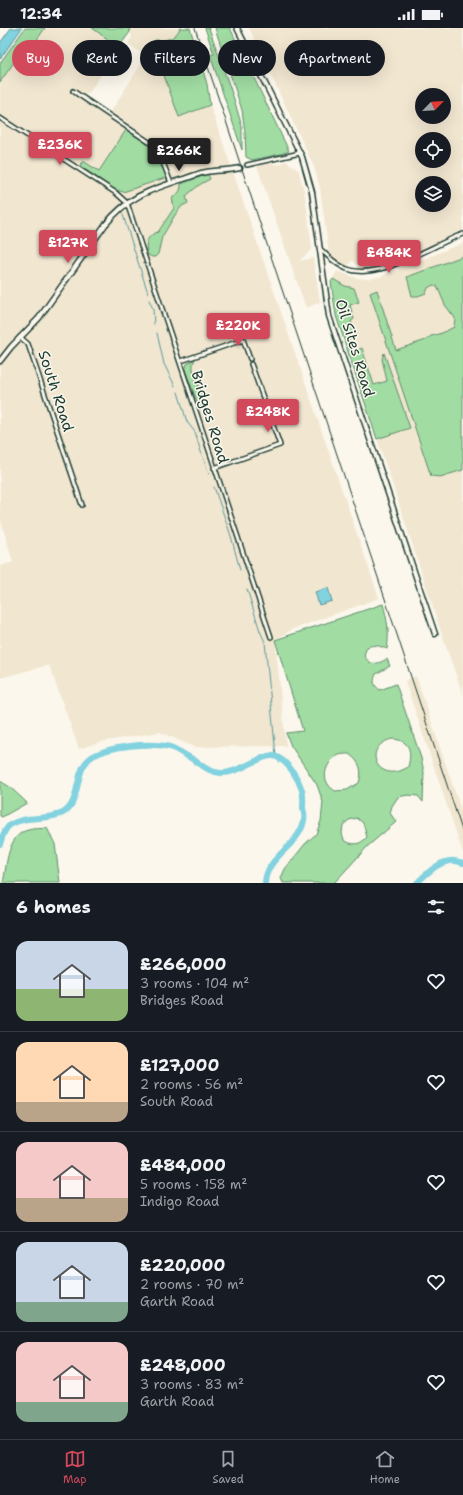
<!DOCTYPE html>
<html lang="en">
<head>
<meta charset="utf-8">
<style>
	:root { --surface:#171b24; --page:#20242c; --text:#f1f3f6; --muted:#9ea1a6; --line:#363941; --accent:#d1495b }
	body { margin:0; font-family:"Shantell Sans",sans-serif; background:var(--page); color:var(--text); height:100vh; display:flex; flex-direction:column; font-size:15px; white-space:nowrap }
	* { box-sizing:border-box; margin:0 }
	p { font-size:13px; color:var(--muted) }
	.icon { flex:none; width:22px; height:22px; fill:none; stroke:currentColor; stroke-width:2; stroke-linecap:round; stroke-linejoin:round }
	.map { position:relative; height:855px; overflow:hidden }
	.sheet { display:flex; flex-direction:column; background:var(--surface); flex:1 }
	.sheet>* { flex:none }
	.top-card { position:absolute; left:12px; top:12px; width:439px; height:36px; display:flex; gap:8px }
	.needle { width:26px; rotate:65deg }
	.tools { position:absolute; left:415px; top:60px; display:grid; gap:8px }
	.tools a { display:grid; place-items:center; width:36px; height:36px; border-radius:50%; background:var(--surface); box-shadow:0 4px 16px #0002; font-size:20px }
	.price { position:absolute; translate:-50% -34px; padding:0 9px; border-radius:4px; background:var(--accent); color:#fff; font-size:13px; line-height:26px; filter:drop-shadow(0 1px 2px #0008) }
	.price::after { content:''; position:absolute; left:50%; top:24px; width:12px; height:9px; margin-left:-6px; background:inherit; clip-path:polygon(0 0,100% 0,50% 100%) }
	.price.current { background:#222; color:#fff }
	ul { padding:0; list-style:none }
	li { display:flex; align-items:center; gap:12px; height:100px; padding:0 16px }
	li+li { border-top:1px solid var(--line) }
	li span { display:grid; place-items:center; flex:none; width:112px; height:80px; border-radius:12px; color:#555 }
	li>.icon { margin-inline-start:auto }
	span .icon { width:48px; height:48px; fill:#fffc; stroke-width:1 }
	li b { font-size:17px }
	h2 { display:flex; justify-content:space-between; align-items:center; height:48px; padding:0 16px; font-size:17px }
	.pill { padding:0 14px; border-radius:18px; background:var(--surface); box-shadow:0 4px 16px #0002; font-size:14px; line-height:36px }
	.pill.current { background:var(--accent); color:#fff }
	.status { display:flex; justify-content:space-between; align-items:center; height:28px; padding:0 20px; background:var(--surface); direction:ltr }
	.status svg { height:11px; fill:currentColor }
	.tab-bar { display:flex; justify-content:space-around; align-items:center; height:56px; border-top:1px solid var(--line); background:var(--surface); font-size:11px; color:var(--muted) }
	.tab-bar a { display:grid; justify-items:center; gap:2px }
	.tab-bar .current { color:var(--accent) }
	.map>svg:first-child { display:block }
	.built { fill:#f1e6d0; fill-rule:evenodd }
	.green { fill:#a1dca3; stroke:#608c6c; fill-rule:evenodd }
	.water { fill:#82d2df; stroke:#5a969b }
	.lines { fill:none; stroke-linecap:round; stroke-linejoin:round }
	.stream { stroke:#5a969b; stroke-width:1 }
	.river { stroke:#82d2df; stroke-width:6 }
	.tertiary-tunnel { stroke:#cfd2c7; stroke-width:4; stroke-dasharray:4 2; stroke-linecap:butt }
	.minor-casing { stroke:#1f3d34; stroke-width:6 }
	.tertiary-casing { stroke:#1f3d34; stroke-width:7 }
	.minor { stroke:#fbf7ec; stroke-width:3 }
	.tertiary { stroke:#fbf7ec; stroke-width:4 }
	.rail { stroke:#1f3d34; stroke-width:1 }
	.labels { text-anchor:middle; stroke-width:3; stroke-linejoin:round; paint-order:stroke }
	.street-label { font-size:15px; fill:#1f3d34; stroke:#fbf7ec }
</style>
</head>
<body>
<div class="status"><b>12:34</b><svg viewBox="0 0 49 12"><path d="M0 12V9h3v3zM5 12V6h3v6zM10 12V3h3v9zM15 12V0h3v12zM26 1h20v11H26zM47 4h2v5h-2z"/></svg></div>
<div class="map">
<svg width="463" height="855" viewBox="0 0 463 855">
	<rect width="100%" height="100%" fill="#fbf7ec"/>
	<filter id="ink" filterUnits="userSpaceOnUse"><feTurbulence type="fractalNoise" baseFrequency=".025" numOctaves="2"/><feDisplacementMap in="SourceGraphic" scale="8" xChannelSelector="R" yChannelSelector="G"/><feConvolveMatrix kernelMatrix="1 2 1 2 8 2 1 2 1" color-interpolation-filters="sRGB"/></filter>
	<g filter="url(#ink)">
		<path class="built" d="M45,0h47l27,19 -30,46 -6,2 27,18 36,-57 -18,-12 4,-7 -3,-9h51l-5,8 -11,4h-9l-2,5 26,72 31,-12 169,493 -86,31 -18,11 11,106 -92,1 -34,-15 -60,10 -21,7 -30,-84 -49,13v-112l13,-4 -13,-44v-436l20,-28 5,3z
			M249,0h214v203l-34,17 -50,19 -20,2 -5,-8h-3l-3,6 -4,-1 -15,-12 -9,-66 -6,-21zM422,67h22v22h-22zM422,111h22v22h-22zM422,155h22v22h-22z
			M286,133l13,10 6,24 7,54 -13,12 14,-3 7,44 -14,6 -49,-142 15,-3 7,2 4,-3z
			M463,215v452l-22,-63 -42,-128 -63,-188 -5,-34 6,-11 19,7 12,1 11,-2z
			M416,648l47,140v37l-58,-172z"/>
		<path class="green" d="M25,0h20l-20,29 -5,-3 -20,28v-19z
			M92,0h37l1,4 -11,15z
			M180,0h10l17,56 3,21 -31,12 -26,-72 2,-5c10,0 20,0 25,-12z
			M205,0h4l25,71 8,28v23l-32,-95 4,-1z
			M215,0h15l59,123 -8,3 -29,6 -6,-3 -1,-25 -3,-22z
			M126,102c24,16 31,17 40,46l-1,2 -42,14 -9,-3 -34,-23 3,-5 16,10z
			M208,146l2,5 -11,6 -13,11 2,7 -6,3 -7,9 -13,22 -4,17 -3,3h-3l-4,-2c-4,-11 -1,-20 10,-23l16,-24 -2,-10c6,-4 9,-6 9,-14z
			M463,228v214l-23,7 -9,-1 -61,-183 7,-3 19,60 30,-10 5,-4 11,-3 12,-6 1,-9 -10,-13 -8,-19 -4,-1 -5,3 -2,5 -8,3h-6l-5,-19z
			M333,251l12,7 9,2 5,14 -9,3 4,14 -3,2 5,15 -9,4 4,13 11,-5 12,37 13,-4 -5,-22 2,-6 26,75 -33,11 -41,-123 -5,-34z
			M195,331l-2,5v5l10,30 3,2 1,3 -4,5 -4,-2 -14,-37 2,-6z
			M383,576c4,15 7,29 4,45 -7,-3 -13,-5 -20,-2l-3,8c6,12 13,9 23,4l3,7 -14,8c-3,7 -3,11 4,16l16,-6 25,74 3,14 -1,30 -5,-6 -10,-1 -10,2 -6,9 -2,7 6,9 -28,24 -34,37h-51l-2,-5 4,-9 20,-25 11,-10 5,-13 2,-19 -6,-17 -26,-39 -5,-13 17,-2 -28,-91zM392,711c18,1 20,12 16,28 -30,19 -48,-20 -16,-28zM349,726c11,8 14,16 10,29l-12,7 -12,1c-2,-2 -6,-4 -7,-7 -7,-10 1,-25 11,-29 3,-1 7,-1 10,-1zM357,790l6,5 4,14c-7,8 -14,9 -23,3l-2,-7 1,-8 6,-5z
			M0,753l10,6 17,16 -25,14 -2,-1z
			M47,800l8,16 5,39h-57c4,-18 4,-48 25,-53 6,-2 13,-1 19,-2z"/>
		<path class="water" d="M11,0h11l-22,31v-16z
			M328,560l4,13 -13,4 -4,-13z"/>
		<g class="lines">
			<path class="stream" d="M123,187l25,78
				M149,272l4,9 1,15
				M157,305l7,31 11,22
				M178,364l9,30 8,10 5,17 9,25
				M214,459l17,49 9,34
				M247,561l13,42 5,11 11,114"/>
			<path class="river" d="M0,816c2,-6 4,-15 10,-19 15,-10 37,-4 53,-12 20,-12 9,-44 30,-57 18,-10 56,-14 77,-9 6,2 13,7 19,10 11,6 18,15 32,16 17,2 43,-22 56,-16 12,6 21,21 25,33 2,6 1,12 1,18 1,4 2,9 1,12 -4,26 -38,36 -39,63
				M417,855c8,-8 21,-21 33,-22 5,-1 9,1 13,2"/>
			<path class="tertiary-tunnel" d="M240,140l7,-3"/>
			<defs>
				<path id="minor" d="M73,63l79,53 6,6 13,33
					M0,90l116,75 11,10 144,434
					M247,137l53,-12
					M320,221c8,7 16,16 27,20 33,12 85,-24 116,-35
					M240,303l10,28
					M20,309l8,7 54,161
					M181,333l62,-21
					M214,440l66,-23 -29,-81"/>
				<path id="tertiary" d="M237,0l65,129 10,35 17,124 106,318
					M0,333l11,-14 28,-29 66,-93c23,-28 42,-34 75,-45 9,-2 18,-7 26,-8 12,-2 22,-1 34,-4"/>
			</defs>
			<use href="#minor" class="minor-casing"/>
			<use href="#tertiary" class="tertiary-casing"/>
			<use href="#minor" class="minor"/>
			<use href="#tertiary" class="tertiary"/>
			<path class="rail" d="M195,0l268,805"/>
		</g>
	</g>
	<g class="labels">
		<g class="street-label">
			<text transform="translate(355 320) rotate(73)" y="5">Oil Sites Road</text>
			<text transform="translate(56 363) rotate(72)" y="5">South Road</text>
			<text transform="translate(210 389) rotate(73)" y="5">Bridges Road</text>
		</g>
	</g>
</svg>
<div class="tools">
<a><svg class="needle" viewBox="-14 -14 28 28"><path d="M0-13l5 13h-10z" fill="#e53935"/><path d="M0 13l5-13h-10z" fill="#9ea1a6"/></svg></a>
<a><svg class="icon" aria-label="locate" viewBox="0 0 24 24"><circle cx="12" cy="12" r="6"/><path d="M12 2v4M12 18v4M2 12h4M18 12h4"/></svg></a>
<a><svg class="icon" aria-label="layers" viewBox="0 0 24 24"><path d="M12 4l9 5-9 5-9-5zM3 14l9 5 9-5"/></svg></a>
</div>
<b class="price" style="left:60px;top:138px">£236K</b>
<b class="price current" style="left:179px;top:144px">£266K</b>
<b class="price" style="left:68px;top:236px">£127K</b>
<b class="price" style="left:389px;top:246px">£484K</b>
<b class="price" style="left:238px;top:319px">£220K</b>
<b class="price" style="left:268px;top:405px">£248K</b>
<div class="top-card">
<a class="pill current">Buy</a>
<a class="pill">Rent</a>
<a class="pill">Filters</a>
<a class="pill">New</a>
<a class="pill">Apartment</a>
</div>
</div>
<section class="sheet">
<h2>6 homes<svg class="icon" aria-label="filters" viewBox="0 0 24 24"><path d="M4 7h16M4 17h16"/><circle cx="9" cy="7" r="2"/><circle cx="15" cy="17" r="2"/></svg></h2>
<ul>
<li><span style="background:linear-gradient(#c9d6e8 60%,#8fb573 0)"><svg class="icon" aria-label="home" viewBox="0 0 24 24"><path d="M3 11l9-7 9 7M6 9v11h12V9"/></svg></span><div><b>£266,000</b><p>3 rooms · 104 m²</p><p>Bridges Road</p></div><svg class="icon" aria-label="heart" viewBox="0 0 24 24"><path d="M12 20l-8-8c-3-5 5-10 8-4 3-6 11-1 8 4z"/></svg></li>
<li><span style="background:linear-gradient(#ffd9b3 75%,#b9a48a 0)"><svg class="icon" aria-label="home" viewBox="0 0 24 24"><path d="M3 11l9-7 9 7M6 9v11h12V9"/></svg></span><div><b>£127,000</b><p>2 rooms · 56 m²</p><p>South Road</p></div><svg class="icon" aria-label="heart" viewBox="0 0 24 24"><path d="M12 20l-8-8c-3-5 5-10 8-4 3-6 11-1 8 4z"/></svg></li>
<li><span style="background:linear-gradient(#f6c9c9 70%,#b9a48a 0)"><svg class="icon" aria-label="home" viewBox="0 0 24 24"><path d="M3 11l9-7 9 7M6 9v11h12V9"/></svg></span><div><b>£484,000</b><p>5 rooms · 158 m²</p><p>Indigo Road</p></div><svg class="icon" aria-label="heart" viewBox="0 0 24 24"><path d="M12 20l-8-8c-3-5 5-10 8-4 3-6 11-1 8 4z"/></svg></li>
<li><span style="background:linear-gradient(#c9d6e8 75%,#7fa58c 0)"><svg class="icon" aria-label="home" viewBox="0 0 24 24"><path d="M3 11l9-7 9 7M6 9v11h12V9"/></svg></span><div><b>£220,000</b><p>2 rooms · 70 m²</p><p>Garth Road</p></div><svg class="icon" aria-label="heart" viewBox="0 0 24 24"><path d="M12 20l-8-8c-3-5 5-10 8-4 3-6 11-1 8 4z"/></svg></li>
<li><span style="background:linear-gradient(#f6c9c9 75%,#7fa58c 0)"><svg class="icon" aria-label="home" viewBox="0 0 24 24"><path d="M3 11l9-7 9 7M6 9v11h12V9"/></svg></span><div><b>£248,000</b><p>3 rooms · 83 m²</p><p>Garth Road</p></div><svg class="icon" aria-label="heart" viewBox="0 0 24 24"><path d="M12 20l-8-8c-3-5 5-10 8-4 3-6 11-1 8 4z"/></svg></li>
</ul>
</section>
<nav class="tab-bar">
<a class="current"><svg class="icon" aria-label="map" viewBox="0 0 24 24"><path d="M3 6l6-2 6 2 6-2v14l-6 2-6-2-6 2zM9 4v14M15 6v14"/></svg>Map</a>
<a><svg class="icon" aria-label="saved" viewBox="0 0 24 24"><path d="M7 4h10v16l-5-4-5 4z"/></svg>Saved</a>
<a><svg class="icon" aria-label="home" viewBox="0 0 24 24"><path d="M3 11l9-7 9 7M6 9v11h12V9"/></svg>Home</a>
</nav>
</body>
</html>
